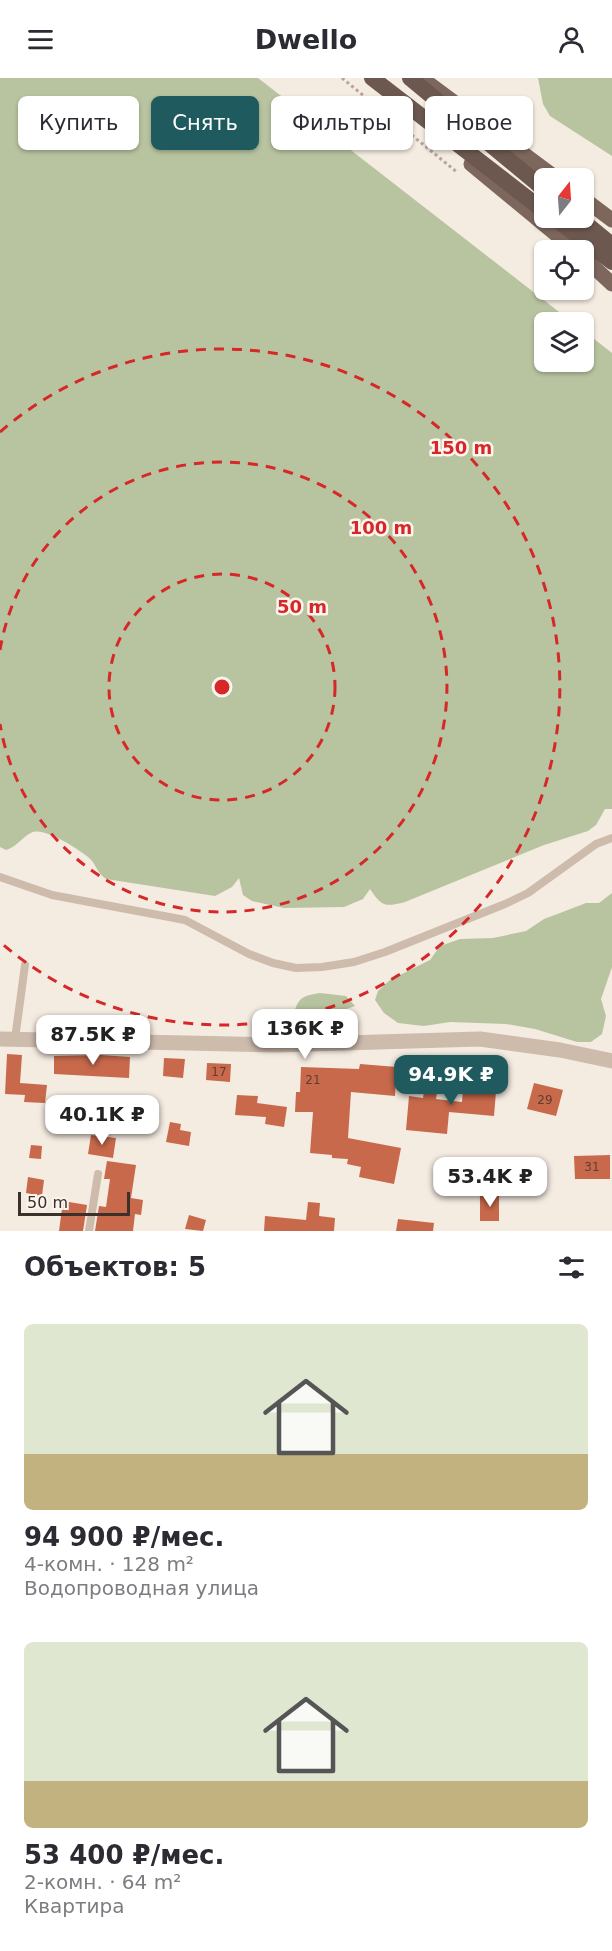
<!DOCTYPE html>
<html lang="ru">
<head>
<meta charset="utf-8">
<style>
	:root { --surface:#fff; --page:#f2f2f3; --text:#2b2b33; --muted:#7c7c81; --accent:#1f5a5e }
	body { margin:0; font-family:"DejaVu Sans",sans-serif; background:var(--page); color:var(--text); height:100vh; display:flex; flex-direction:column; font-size:22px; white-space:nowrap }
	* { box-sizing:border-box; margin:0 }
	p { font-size:20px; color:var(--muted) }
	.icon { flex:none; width:33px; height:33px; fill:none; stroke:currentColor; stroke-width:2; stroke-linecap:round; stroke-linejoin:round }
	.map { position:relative; height:1153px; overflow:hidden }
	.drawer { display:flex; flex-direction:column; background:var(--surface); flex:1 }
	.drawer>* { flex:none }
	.top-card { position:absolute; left:18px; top:18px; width:576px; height:54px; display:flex; gap:12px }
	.needle { width:39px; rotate:17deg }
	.buttons { position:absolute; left:534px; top:90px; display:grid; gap:12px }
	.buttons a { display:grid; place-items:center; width:60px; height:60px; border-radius:9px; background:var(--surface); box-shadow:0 2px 4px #0004; font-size:30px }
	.scale { position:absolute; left:18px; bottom:15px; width:112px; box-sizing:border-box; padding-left:6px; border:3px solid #3b302b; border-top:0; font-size:16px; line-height:21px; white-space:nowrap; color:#3b302b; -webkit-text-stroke:4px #fbf5ee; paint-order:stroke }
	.price { position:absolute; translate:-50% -51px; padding:0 14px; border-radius:12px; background:#fff; color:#222; font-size:20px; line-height:39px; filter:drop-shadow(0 2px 3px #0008) }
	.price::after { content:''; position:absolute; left:50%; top:36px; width:18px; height:14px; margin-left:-9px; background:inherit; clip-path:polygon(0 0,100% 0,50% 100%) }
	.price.selected { background:var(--accent); color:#fff }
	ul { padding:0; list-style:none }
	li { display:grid; align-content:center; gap:12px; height:318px; padding:0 24px }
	li span { display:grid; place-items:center; height:186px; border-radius:9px; color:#555 }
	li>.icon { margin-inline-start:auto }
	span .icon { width:108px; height:108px; fill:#fffc; stroke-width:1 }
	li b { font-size:26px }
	h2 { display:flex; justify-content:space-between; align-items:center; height:72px; padding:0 24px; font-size:26px }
	.chip { padding:0 21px; border-radius:9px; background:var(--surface); box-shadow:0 2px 4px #0004; font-size:21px; line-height:54px }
	.chip.selected { background:var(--accent); color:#fff }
	header { display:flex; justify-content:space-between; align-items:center; height:78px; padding:0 24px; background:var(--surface); font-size:27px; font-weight:700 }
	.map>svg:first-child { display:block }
	.green { fill:#b8c4a0 }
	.building { fill:#c8694b }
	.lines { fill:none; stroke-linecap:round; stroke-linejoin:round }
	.path { stroke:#b9a596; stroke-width:3; stroke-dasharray:3 3; stroke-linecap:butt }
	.service { stroke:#cdbbac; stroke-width:8 }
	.minor { stroke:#cdbbac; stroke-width:15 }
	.primary { stroke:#7d675c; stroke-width:15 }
	.trunk { stroke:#6c584f; stroke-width:16 }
	.ring { fill:none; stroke:#d62828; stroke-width:3; stroke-dasharray:10 8 }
	.labels { text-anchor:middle; stroke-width:5; stroke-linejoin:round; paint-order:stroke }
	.number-label { font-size:12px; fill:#5e3e33 }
	.centre { fill:#d62828; stroke:#fbf5ee; stroke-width:3 }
	.ring-label { font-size:18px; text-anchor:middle; font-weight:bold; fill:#d62828; stroke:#fbf5ee; stroke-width:5; stroke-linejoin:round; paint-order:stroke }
</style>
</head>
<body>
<header><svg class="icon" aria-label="menu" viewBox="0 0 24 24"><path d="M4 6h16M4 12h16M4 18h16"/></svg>Dwello<svg class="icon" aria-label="person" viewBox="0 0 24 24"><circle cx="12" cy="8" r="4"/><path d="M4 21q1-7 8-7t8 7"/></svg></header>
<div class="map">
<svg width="612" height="1153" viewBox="0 0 612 1153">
	<rect width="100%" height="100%" fill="#f4ebe1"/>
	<path class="green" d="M0,0h258l314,244h-28v40h40v-31l28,22v456h-7l-9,16 -8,6 -44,14 -139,57c-20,5 -23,5 -35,-13l-7,10 -19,8 -60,1 -32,-7 -9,-6 -4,-17 -7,9 -17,9 -109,-17c-10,-7 -10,-16 -18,-22 -10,-8 -42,-29 -55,-25 -11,4 -14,14 -27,18l-6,-3z
		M538,0h74v78l-62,-40 -7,-12z
		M612,815v74l-11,32 5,17 -4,18 -11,8h-14l-42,-13 -29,-5 -56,-2 -26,4 -26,-3 -14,-10 -9,-13 3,-9 12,-11 40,-20 10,-14 20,-7 33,-1 33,-7 18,-12 16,-6 26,-10h13z
		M320,915l26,3 9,10 -14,5 -37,6 -10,-4c5,-17 10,-17 26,-20z"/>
	<path class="building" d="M7,976l15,1 -2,28 27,2 -2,18 -21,-1 1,-7 -20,-1z
		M100,977l30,2 -1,21 -75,-4v-18z
		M164,980l21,1 -2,19 -20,-2z
		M207,985l24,1 -1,18 -24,-2z
		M360,986l37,3 -2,29 -44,-4 -3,46 53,10 -7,36 -35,-7 2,-10 -14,-3 1,-5 -16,-1v-3l-22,-2 3,-41h-18l1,-20h4l1,-25 58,2z
		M464,998l33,3 -3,37 -45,-4 -2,22 -41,-4 3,-34 14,2 1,-6 13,1 -1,6 26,3z
		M534,1005l29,7 -7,26 -29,-7z
		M237,1017l21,1 -1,7 30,4 -3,20 -19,-3 1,-7 -31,-2z
		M170,1044l11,2 -1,6 11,2 -2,14 -23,-4z
		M91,1057l25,3 -3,20 -25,-4z
		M31,1067l11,1 -1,13 -12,-1z
		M610,1077v24h-35l-1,-23z
		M107,1083l29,4 -5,33 12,2 -2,15 -6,-1 -2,17h-38l4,-25 7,1 4,-28h-6z
		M28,1099l16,3 -2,16 -16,-3z
		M480,1118h19v25h-19z
		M63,1123l24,4 -4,26h-24z
		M308,1124l12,1 -1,13 16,2 -1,13h-70l1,-15 41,4z
		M189,1137l17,5 -3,11 -18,-2z
		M398,1141l36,4 -1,8h-37z"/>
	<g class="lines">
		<path class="path" d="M342,0l116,95"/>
		<path class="service" d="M0,799l52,18 133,25 64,34 24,9 23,5 26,-1 32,-5 31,-10 120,-48 23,-11 68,-49 16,-6
			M15,961l10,-74
			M89,1153l9,-57"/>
		<path class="minor" d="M0,961l275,6 205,-6 80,11 52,11"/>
		<path class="primary" d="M424,2l132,98
			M471,86l104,86
			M584,121l28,21
			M584,180l28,26"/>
		<path class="trunk" d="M372,0l172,133
			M410,0l134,111
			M554,140l58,44
			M579,140l33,27"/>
	</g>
	<g class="ring">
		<circle cx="222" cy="609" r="113"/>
		<path d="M0 572A225 225 0 1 1 0 646"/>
		<path d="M0 354A338 338 0 1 1 0 864"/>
	</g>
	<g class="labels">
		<g class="number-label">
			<text x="219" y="998">17</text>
			<text x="313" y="1006">21</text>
			<text x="545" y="1026">29</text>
			<text x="592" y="1093">31</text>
		</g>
	</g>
	<circle cx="222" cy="609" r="9" class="centre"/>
	<g class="ring-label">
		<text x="461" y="376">150 m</text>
		<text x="381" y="456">100 m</text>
		<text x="302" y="535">50 m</text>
	</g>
</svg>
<div class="buttons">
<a><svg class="needle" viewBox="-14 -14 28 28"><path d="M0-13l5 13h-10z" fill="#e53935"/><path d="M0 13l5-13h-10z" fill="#7c7c81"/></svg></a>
<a><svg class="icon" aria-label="locate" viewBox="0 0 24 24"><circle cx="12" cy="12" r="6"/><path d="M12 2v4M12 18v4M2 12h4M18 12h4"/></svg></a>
<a><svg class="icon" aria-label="layers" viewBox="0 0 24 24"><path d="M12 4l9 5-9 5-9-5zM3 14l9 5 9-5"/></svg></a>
</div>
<div class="scale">50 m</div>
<b class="price" style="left:305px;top:982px">136K ₽</b>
<b class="price" style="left:93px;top:988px">87.5K ₽</b>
<b class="price selected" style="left:451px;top:1028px">94.9K ₽</b>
<b class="price" style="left:102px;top:1068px">40.1K ₽</b>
<b class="price" style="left:490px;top:1130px">53.4K ₽</b>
<div class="top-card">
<a class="chip">Купить</a>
<a class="chip selected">Снять</a>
<a class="chip">Фильтры</a>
<a class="chip">Новое</a>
</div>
</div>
<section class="drawer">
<h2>Объектов: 5<svg class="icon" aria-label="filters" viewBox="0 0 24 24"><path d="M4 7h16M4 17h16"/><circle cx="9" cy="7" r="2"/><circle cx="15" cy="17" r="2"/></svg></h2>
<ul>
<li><span style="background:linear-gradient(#dfe7d0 70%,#c2b280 0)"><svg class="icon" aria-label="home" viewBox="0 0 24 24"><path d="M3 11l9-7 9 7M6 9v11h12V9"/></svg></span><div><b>94 900 ₽/мес.</b><p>4-комн. · 128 m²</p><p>Водопроводная улица</p></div></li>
<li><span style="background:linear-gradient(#dfe7d0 75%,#c2b280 0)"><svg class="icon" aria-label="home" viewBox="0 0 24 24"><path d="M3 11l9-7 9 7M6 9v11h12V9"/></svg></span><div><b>53 400 ₽/мес.</b><p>2-комн. · 64 m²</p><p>Квартира</p></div></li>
</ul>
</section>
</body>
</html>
